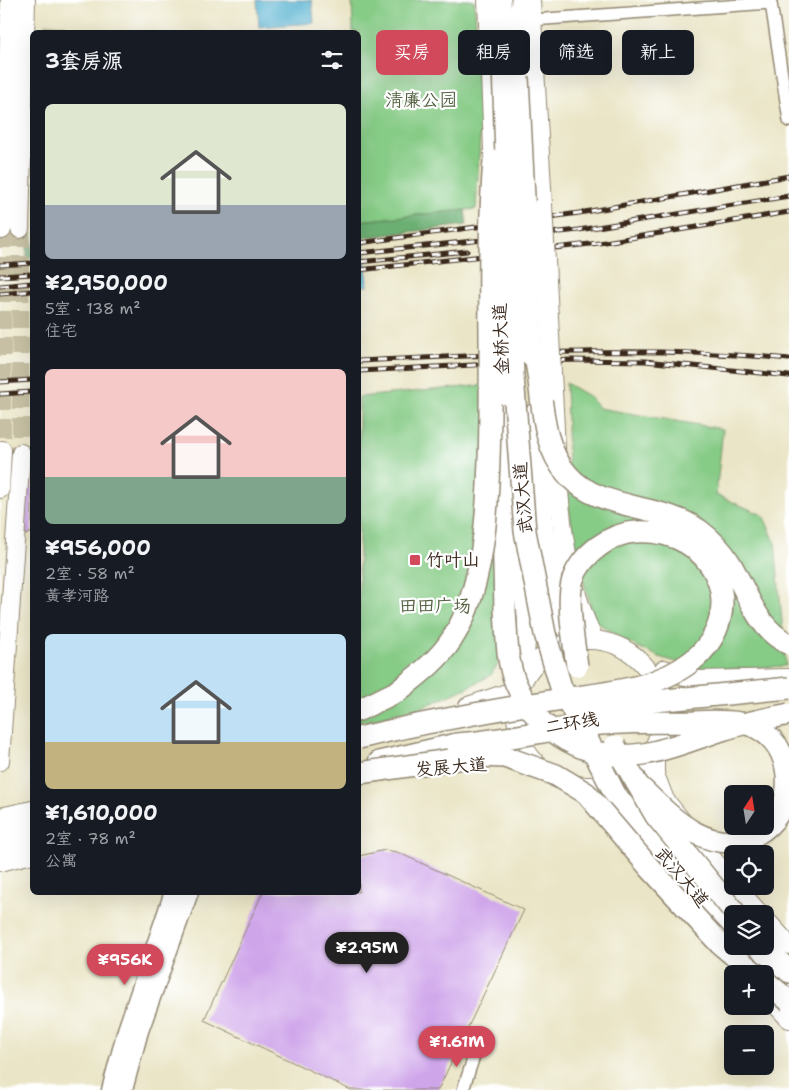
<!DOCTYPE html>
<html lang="zh">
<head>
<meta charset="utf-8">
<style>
	:root { --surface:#171b24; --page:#242831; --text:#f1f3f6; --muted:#9ea1a6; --accent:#d1495b }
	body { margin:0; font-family:"Shantell Sans","LXGW WenKai TC",sans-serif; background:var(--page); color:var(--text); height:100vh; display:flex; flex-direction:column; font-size:19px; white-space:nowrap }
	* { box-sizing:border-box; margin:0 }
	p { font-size:16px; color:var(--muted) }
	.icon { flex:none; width:28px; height:28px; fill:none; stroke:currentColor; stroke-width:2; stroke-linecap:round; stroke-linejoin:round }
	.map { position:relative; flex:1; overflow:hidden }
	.side { position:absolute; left:30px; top:30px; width:331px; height:865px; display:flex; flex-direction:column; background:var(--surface); border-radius:8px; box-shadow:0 5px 20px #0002 }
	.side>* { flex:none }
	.guide { position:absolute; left:376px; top:30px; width:338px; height:45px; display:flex; gap:10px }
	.needle { width:32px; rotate:12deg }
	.controls { position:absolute; left:724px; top:785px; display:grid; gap:10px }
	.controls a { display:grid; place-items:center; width:50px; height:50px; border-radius:8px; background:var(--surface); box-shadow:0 5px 20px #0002; font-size:25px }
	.price { position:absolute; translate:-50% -42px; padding:0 11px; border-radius:18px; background:var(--accent); color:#fff; font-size:16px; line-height:32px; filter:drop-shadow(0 1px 2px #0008) }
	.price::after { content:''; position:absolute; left:50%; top:30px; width:15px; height:11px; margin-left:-8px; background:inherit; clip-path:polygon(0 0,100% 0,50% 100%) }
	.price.active { background:#222; color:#fff }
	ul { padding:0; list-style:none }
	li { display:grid; align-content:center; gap:10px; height:265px; padding:0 15px }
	li span { display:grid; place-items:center; height:155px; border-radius:8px; color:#555 }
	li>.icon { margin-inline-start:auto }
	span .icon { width:90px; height:90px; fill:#fffc; stroke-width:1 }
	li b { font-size:21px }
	h2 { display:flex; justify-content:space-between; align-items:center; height:60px; padding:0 15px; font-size:21px }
	.tag { padding:0 18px; border-radius:8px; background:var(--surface); box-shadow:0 5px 20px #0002; font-size:18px; line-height:45px }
	.tag.active { background:var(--accent); color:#fff }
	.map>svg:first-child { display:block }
	.green { fill:#86cb86; stroke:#607a52 }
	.forest { fill:#6caf73; stroke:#546c48 }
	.water { fill:#50afcf; stroke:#466c76 }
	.building { fill:#cfa5ea }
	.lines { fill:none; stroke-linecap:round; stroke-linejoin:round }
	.primary-tunnel { stroke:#c7c0a4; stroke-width:18; stroke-dasharray:18 9; stroke-linecap:butt }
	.street-casing { stroke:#928872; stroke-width:14 }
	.secondary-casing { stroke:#928872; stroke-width:19 }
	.primary-casing { stroke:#928872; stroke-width:20 }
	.highway-casing { stroke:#928872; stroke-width:24 }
	.street { stroke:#fff; stroke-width:11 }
	.secondary { stroke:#fff; stroke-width:16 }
	.primary { stroke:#fff; stroke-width:18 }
	.highway { stroke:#fff; stroke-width:21 }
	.rail-casing { stroke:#3b2a1e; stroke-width:5 }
	.rail { stroke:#fff; stroke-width:3; stroke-dasharray:9; stroke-linecap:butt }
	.primary-bridge-casing { stroke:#928872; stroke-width:20; stroke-linecap:butt }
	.highway-bridge-casing { stroke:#928872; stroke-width:24; stroke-linecap:butt }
	.primary-bridge { stroke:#fff; stroke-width:18 }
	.highway-bridge { stroke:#fff; stroke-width:21 }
	.poi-dot { fill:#d1495b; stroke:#fff; stroke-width:2 }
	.labels { text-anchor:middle; stroke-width:4.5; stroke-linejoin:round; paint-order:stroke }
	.park-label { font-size:18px; fill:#556242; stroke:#fff }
	.street-label { font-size:18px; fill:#3b2a1e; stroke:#fff }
	.poi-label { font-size:18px; fill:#3b2a1e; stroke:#fff; text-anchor:start }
</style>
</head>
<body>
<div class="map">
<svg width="789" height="1090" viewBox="0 0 789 1090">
	<rect width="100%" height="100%" fill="#fff"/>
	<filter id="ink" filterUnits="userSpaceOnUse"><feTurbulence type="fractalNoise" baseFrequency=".02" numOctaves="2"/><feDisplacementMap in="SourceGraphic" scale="10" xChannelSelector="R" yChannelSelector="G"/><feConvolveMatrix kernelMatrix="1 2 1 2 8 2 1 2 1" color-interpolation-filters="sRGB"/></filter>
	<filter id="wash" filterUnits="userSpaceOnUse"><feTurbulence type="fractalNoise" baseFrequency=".0096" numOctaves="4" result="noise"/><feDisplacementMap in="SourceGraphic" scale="20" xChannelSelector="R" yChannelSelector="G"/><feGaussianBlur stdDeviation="1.12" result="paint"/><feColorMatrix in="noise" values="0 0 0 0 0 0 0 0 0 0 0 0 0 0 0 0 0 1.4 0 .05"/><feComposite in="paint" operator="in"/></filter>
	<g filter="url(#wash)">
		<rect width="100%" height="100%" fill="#eae5c6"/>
		<path class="green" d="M352,0h122l8,102 -6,107 -117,12v-189h-6z
			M46,24l20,1 -1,7h-19z
			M566,383l24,14 9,11 124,21 -7,66 47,20 12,27 11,124 -79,4 -45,-12 -35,-16 -32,-21 -19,-65 -7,-49z
			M496,384l10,267 -15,24 -24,13 -42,18 -66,17v-326z"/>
		<path class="forest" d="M465,210l2,15 -108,13v-17z
			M32,233v25h-5v-24z"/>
		<path class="water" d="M257,0h55l2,23 -55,4z
			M359,238h4l5,48h-9z"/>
		<g id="blocks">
			<path class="building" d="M32,463v69l-7,3 2,-70z
				M385,850l12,2 127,58 -86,180h-87l-147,-70 59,-128h96v-36z"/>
		</g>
	</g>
	<g filter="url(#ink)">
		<use href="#blocks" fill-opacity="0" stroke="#928872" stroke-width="1"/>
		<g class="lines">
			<path class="primary-tunnel" d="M20,229l1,224
				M2,230v220"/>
			<defs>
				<path id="street" d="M532,20l239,-17 18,118
					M463,1090l12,-37"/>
				<path id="secondary" d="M110,1090l16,-60 47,-138
					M124,1090l16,-59 50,-139"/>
				<path id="primary" d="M487,0l7,174
					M531,0l12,205
					M20,229l6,-229
					M2,230l8,-230
					M553,391c5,83 4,172 41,248
					M503,395l4,45
					M0,489l2,-39
					M512,513l15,109 -3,55
					M516 713a73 73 0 1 1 146 0a73 73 0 1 1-146 0Z
					M664,669l31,11 94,-2
					M468,706l51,-17
					M655,745v29l10,26 67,83
					M0,761l21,-308
					M0,817l32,-7
					M0,862l32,-8
					M735,886l25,28
					M765,919l24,26
					M765,993l24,26"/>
				<path id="highway" d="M500,0l3,64
					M517,62l5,-62
					M535,414l8,114 22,98
					M498,425l5,96 2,89
					M359,710l39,-19
					M379,762l78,-18
					M615,794l39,50 78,93
					M0,831l32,-7
					M0,847l32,-7
					M741,946l27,30
					M765,946l24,26"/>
			</defs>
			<use href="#street" class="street-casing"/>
			<use href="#secondary" class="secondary-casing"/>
			<use href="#primary" class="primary-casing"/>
			<use href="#highway" class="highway-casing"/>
			<use href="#street" class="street"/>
			<use href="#secondary" class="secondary"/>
			<use href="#primary" class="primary"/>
			<use href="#highway" class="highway"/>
			<defs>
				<path id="rail" d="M359,243l220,-30 210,-37
					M359,253l220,-23 210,-34
					M359,262l108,-11
					M0,265l32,-2
					M359,270l240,-27 190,-31
					M0,276l32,-2
					M0,286l32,-3
					M0,294l32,-3
					M359,361c144,-7 286,-16 430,-2
					M359,371l212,-11 74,1 144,15
					M0,382l32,-2
					M0,394l32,-2"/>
			</defs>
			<use href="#rail" class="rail-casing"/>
			<use href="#rail" class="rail"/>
			<defs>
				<path id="primary-bridge" d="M543,205l10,186
					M500,303l3,92"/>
				<path id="highway-bridge" d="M503,64l10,312 12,155 20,103 16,53 54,107
					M518,77l14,280
					M531,342c15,44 4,96 37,133 31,36 93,28 131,55 12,9 23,20 31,33 17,28 27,67 59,81
					M505,610c2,25 1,51 11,74 22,50 73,78 127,70 26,-4 51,-15 76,-23 22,-8 47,-12 70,-17
					M398,691c19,-15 40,-30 54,-52 37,-56 37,-159 38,-225 1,-84 -3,-169 4,-253
					M593,707l196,-19
					M359,738c61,-15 124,-26 185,-36 48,-9 108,-9 148,-41 61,-50 22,-134 -56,-129 -25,1 -54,22 -63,47 -7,21 1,64 4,87
					M457,744c39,-3 77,-11 116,-17 39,-5 81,-5 121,-5 17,-1 48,-2 63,6 23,12 32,36 30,60 -1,19 -14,37 -30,46 -47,26 -88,-19 -119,-49
					M615,746l41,70 80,98
					M359,773l119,-17 27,1 51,18 30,18 63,74 71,77 36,30
					M765,981l24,20"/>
			</defs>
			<use href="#primary-bridge" class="primary-bridge-casing"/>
			<use href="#highway-bridge" class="highway-bridge-casing"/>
			<use href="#primary-bridge" class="primary-bridge"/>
			<use href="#highway-bridge" class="highway-bridge"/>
		</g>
	</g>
	<rect class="poi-dot" x="409" y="554" width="12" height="12" rx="2.5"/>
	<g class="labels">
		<g class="park-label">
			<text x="421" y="106">清廉公园</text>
			<text x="435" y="612">田田广场</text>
		</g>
		<g class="street-label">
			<text transform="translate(501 339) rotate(-92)" y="6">金桥大道</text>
			<text transform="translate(523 498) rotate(-95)" y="6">武汉大道</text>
			<text transform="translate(572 723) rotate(-9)" y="6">二环线</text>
			<text transform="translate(451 767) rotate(-5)" y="6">发展大道</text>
			<text transform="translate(682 877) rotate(50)" y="6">武汉大道</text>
		</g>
		<g class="poi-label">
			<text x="426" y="566">竹叶山</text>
		</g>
	</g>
</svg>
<div class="controls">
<a><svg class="needle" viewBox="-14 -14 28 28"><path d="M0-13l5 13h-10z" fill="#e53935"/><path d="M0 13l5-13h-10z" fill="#9ea1a6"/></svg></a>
<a><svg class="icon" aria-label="locate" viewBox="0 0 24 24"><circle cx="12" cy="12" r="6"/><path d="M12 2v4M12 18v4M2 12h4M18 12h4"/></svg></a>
<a><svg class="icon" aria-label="layers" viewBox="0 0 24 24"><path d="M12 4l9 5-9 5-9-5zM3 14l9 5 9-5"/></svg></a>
<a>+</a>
<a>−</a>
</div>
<b class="price active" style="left:367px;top:974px">¥2.95M</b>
<b class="price" style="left:125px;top:986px">¥956K</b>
<b class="price" style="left:457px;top:1068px">¥1.61M</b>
<div class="guide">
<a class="tag active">买房</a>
<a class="tag">租房</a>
<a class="tag">筛选</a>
<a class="tag">新上</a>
</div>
<section class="side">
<h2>3套房源<svg class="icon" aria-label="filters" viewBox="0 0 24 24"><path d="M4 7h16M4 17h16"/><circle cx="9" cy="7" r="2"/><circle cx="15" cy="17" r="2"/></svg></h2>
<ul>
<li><span style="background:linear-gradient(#dfe7d0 65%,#9aa5b1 0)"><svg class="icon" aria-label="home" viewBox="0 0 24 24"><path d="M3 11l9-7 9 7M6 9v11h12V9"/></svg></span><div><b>¥2,950,000</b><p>5室 · 138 m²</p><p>住宅</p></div></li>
<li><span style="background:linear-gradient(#f6c9c9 70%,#7fa58c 0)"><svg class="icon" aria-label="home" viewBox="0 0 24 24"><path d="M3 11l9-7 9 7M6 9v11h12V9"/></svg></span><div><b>¥956,000</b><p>2室 · 58 m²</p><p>黄孝河路</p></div></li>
<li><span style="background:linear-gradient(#bfe0f5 70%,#c2b280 0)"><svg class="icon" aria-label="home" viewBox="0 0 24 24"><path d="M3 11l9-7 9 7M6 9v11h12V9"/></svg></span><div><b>¥1,610,000</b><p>2室 · 78 m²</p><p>公寓</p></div></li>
</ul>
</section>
</div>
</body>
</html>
